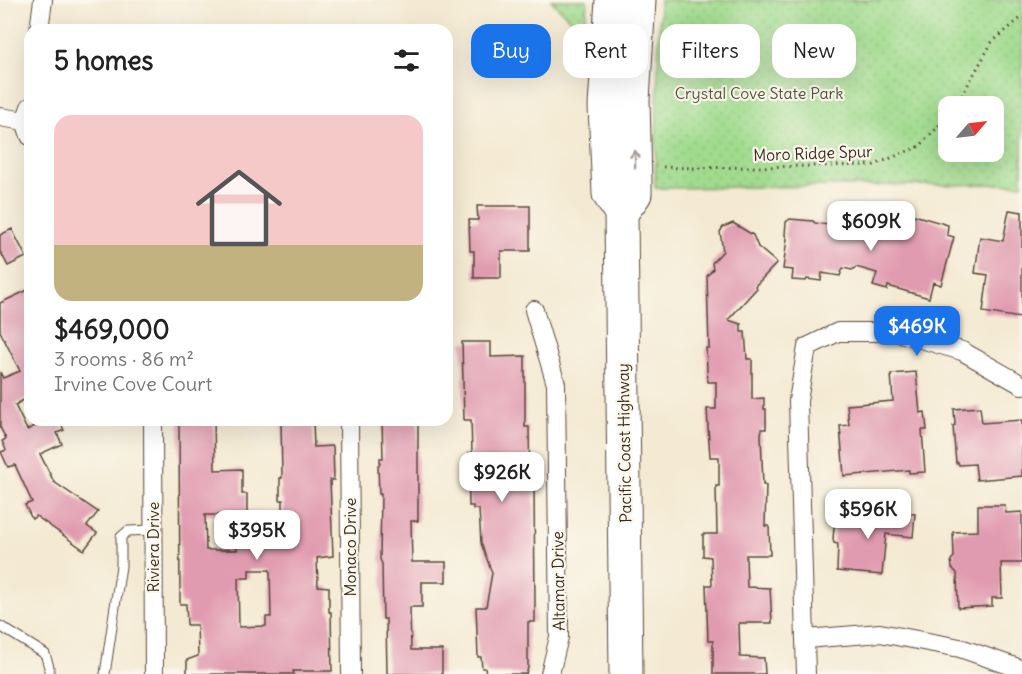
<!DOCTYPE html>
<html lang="en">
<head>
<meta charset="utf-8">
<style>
	:root { --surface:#fff; --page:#f2f2f2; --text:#222; --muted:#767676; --accent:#1a73e8 }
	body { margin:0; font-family:Delius,sans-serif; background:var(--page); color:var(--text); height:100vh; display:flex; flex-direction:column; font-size:22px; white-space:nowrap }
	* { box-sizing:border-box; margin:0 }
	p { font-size:20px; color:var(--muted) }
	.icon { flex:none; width:33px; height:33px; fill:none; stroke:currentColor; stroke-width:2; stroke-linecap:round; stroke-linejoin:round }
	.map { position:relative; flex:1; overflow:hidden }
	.side { position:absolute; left:24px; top:24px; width:429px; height:402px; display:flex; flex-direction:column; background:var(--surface); border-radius:18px; box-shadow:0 6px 24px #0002 }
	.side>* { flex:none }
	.banner { position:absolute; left:471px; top:24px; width:460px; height:54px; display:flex; gap:12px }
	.needle { width:39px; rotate:62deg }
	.controls { position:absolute; left:938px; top:96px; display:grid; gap:12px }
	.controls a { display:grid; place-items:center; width:66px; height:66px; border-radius:12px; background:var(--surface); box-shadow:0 6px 24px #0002; font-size:30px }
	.price { position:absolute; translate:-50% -51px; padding:0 14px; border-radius:12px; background:#fff; color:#222; font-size:20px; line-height:39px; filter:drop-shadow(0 2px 3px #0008) }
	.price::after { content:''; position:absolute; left:50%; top:36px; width:18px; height:14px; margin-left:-9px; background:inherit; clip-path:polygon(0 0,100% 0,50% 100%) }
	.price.current { background:var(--accent); color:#fff }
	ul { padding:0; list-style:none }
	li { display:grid; align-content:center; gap:12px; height:318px; padding:0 30px }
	li span { display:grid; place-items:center; height:186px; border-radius:18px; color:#555 }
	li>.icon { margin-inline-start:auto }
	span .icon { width:108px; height:108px; fill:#fffc; stroke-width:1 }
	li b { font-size:26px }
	h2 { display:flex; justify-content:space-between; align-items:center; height:72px; padding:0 30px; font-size:26px }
	.tag { padding:0 21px; border-radius:18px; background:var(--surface); box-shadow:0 6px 24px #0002; font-size:21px; line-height:54px }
	.tag.current { background:var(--accent); color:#fff }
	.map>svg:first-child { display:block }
	.grass { fill:url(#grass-dots); stroke:#6e8256; stroke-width:1.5; fill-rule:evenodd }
	.building { fill:#e19bb0; fill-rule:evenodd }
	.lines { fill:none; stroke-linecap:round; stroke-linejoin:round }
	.lane-casing { stroke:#574739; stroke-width:11 }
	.street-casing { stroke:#574739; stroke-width:20 }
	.highway-casing { stroke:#574739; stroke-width:35 }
	.path { stroke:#574739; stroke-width:3; stroke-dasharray:1.5 4.5; stroke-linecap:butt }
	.lane { stroke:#fff; stroke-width:9 }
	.street { stroke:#fff; stroke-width:18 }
	.highway { stroke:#fff; stroke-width:33 }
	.oneway { stroke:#a79f9a }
	.labels { text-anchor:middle; stroke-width:4.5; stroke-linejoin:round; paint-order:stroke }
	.park-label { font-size:16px; fill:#54563a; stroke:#fbf7ec }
	.street-label { font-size:16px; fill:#3b2a1e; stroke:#fbf7ec }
</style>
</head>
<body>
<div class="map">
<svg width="1022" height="674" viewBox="0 0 1022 674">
	<defs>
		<pattern id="grass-dots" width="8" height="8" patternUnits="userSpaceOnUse" patternTransform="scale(1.5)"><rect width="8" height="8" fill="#a0db8e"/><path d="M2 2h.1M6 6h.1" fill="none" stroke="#8bbc7a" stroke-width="1.8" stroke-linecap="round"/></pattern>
	</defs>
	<rect width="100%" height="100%" fill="#fbf7ec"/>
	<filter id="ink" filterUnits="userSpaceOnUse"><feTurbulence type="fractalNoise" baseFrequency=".0167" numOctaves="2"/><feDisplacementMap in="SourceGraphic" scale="12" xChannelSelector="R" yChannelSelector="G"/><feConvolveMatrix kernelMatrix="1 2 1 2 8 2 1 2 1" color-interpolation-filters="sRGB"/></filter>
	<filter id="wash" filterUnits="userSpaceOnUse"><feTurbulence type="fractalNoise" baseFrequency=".008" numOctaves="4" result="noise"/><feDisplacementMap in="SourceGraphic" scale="24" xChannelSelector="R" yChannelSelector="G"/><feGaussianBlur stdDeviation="1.35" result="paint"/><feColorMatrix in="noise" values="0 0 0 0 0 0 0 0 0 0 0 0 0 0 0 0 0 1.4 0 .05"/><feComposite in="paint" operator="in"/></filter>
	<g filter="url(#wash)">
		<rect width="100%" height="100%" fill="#f4ead3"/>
		<path class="grass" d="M551,0h36l-3,34z
			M660,0h362v184l-367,4zM993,106v46h-45v-46z"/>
		<g id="blocks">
			<path class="building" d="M477,206h53v45h-29v27h-27v-27h-4l-1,-31h9z
				M1009,210l13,2v92l-2,14 -37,-6 5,-37 -13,-2 5,-36 23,4z
				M914,215l34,10 -1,10 7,2 -13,48 -8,-3 -4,16 -41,-12 -1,4 -14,-4 4,-13 -21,-6 -4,3 -9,-2 -3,8 -18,-3 -1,8 -14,-2 -1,2 -14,-1 1,-10 -10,-1 4,-30 -2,-4 1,-13 4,-3 23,2 2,2 30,4v-3l37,4 2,-7 14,4 1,-4 12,4z
				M733,223l20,12 5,12 19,16 -22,23 2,2 -29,32 13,4v8h4l2,27h5v40l12,-1v11h2v20h-4l-1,5 2,51h3l-1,41h4l1,29h-24l1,32 23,1 2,35h-33l1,34 24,1 1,16h-52v-33h-5l-2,-56h6l-1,-28 -8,-1v-22h14l-1,-48h3v-29h-9l-2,-30 -1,-18h9v-27h-8l-1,-12 -1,-22h3l-2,-72 6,-7 -1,-6 11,-12 -3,-19 3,-5z
				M12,229l14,28 -18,9 -8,-15v-16z
				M30,289v107l-15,9 12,25 20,-10h12l5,10 -7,3 5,11 -22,10 14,28 44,30 -11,14 10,7 -13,17 -48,-34 -4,3 -7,-14 7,-3 -17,-37 -7,2 -7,-15 5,-2 -4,-9 4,-2 -6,-12v-55l3,6 17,-7 -20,-40v-28z
				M462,342h29v15l34,-1v71h4l1,61h4l1,114v20h-7v46l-2,6h-40l-1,-6h-3l-1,-11h-3l-2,-50h10l6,-34 -11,-30 -2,-34h-6v-3h-4l-1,-53h4l-1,-33h-7z
				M916,372l4,41 5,-1 2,18h-5l3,42 -16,1v-3l-65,6 -4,-50 9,-1 -2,-20 46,-4 -2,-27z
				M980,407l2,16 40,-3v56l-45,4 -2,-16 -16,1 -1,-3 -2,1 -3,-37 2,-1 -1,-16z
				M179,420h35l1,50 27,-1v25h5v21h-42l1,35h31l-1,-20 14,1v8l28,-1v-3h5v-35h-3v-22h2l-1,-58h32l1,27 19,-1 1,34h-4l3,76 -16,2 1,28 11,1v25h2l1,59h-39l1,3h-107v-14l11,-4 -1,-31h-10l-1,-21h-6zM249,570h21l1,47h-5v9l-27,1 -1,-49h11z
				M382,420h36v101h-7l1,41h34v20h-24v25h-12l1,43h31v24h-55l-1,-55h-3l-1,-55 -2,-5 1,-65h-2l-1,-29 2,-1v-6h3z
				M978,505h27l1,8 16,-1v51h-21l1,35h-10v8l-34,2 -1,-35 -5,-5 -1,-8 3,-3 -1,-25 25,-1z
				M876,511l39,3 -2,23 -27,-3 -4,41 -45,-4 1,-27 -4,-1 -1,-3 1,-13 3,-3v-4l10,1 1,-8 28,3z"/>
		</g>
	</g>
	<g filter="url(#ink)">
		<use href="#blocks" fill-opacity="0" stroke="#574739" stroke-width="1.5"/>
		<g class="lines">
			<defs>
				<path id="lane" d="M0,626l45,28 4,13v7
					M105,674l16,-108v-29l7,-6 25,-1"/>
				<path id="street" d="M39,30l4,-30
					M30,107l-5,14 5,15
					M0,117l25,4
					M534,310l22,74 3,253 -9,37
					M153,420l1,254
					M349,420l2,254
					M806,639l74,-6 80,15 55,19 7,7
					M806,674l-8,-273 9,-54 31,-15h59l65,19 60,34"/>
				<path id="highway" d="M612,0l-7,106 4,88 12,19 5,461
					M621,213l14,-19v-11l-2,-83 6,-100"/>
			</defs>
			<use href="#lane" class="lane-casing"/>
			<use href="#street" class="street-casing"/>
			<use href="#highway" class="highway-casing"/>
			<path class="path" d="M956,106l36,-64 30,-25
				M663,167l31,1 180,-3 46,-19 28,-30"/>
			<use href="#lane" class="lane"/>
			<use href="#street" class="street"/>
			<use href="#highway" class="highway"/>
		</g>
		<defs><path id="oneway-shaft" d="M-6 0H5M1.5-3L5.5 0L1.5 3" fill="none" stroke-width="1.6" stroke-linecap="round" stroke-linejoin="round" transform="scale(1.5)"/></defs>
		<use class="oneway" href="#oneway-shaft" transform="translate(635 159) rotate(-91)"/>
	</g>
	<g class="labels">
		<g class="park-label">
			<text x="759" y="99">Crystal Cove State Park</text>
		</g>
		<g class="street-label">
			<text transform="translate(813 153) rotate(-2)" y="6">Moro Ridge Spur</text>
			<text transform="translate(624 443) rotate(-91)" y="6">Pacific Coast Highway</text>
			<text transform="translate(153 547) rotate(-90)" y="6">Riviera Drive</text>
			<text transform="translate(350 547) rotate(-90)" y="6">Monaco Drive</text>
			<text transform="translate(558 581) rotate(-91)" y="6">Altamar Drive</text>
		</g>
	</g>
</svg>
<div class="controls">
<a><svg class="needle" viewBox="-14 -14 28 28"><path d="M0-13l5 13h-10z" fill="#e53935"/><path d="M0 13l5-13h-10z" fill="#767676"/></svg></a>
</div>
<b class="price" style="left:871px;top:252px">$609K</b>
<b class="price current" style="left:917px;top:357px">$469K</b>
<b class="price" style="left:502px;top:503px">$926K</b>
<b class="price" style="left:868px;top:540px">$596K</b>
<b class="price" style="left:257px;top:561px">$395K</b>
<div class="banner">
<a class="tag current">Buy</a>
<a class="tag">Rent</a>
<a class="tag">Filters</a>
<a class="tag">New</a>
</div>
<section class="side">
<h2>5 homes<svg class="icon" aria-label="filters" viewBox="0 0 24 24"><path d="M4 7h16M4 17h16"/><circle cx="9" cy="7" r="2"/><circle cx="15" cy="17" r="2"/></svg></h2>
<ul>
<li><span style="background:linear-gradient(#f6c9c9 70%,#c2b280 0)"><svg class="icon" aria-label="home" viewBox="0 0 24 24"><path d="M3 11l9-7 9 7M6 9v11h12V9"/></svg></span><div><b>$469,000</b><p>3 rooms · 86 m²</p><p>Irvine Cove Court</p></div></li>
</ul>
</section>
</div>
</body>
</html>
